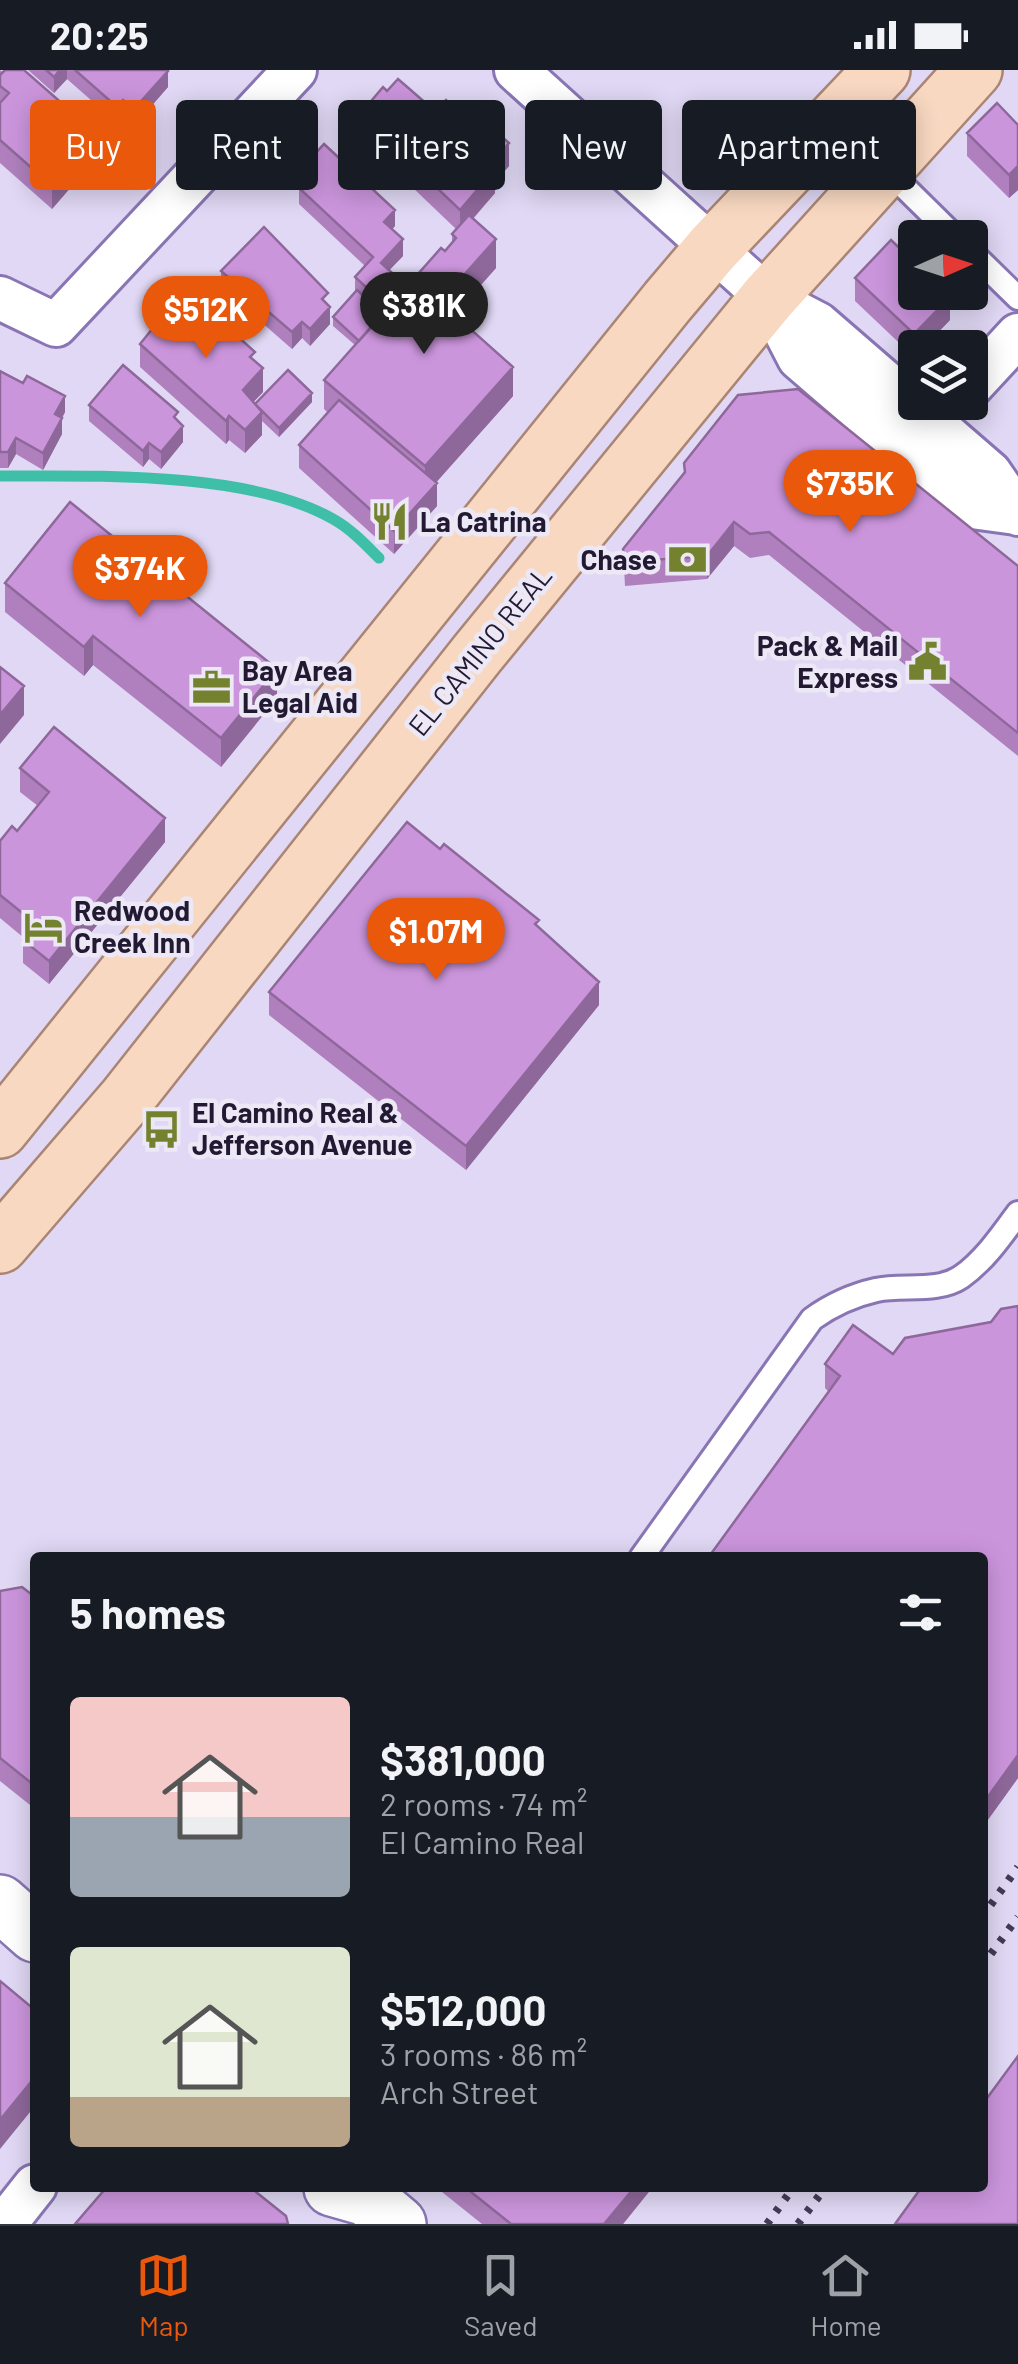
<!DOCTYPE html>
<html lang="en">
<head>
<meta charset="utf-8">
<style>
	:root { --surface:#171b24; --page:#20242c; --text:#f1f3f6; --muted:#9ea1a6; --line:#363941; --accent:#ea580c }
	body { margin:0; font-family:Barlow,sans-serif; background:var(--page); color:var(--text); height:100vh; display:flex; flex-direction:column; font-size:38px; white-space:nowrap }
	* { box-sizing:border-box; margin:0 }
	p { font-size:32px; color:var(--muted) }
	.icon { flex:none; width:55px; height:55px; fill:none; stroke:currentColor; stroke-width:2; stroke-linecap:round; stroke-linejoin:round }
	.map { position:relative; flex:1; overflow:hidden }
	.side { position:absolute; left:30px; top:1482px; width:958px; height:640px; display:flex; flex-direction:column; background:var(--surface); border-radius:10px; box-shadow:0 5px 25px #0003 }
	.side>* { flex:none }
	.top-card { position:absolute; left:30px; top:30px; width:960px; height:90px; display:flex; gap:20px }
	.needle { width:65px; rotate:87deg }
	.fabs { position:absolute; left:898px; top:150px; display:grid; gap:20px }
	.fabs a { display:grid; place-items:center; width:90px; height:90px; border-radius:10px; background:var(--surface); box-shadow:0 5px 25px #0003; font-size:50px }
	.price { position:absolute; translate:-50% -85px; padding:0 22px; border-radius:35px; background:var(--accent); color:#fff; font-size:32px; line-height:65px; filter:drop-shadow(0 2px 5px #0008) }
	.price::after { content:''; position:absolute; left:50%; top:60px; width:30px; height:22px; margin-left:-15px; background:inherit; clip-path:polygon(0 0,100% 0,50% 100%) }
	.price.active { background:#222; color:#fff }
	ul { padding:0; list-style:none }
	li { display:flex; align-items:center; gap:30px; height:250px; padding:0 40px }
	li span { display:grid; place-items:center; flex:none; width:280px; height:200px; border-radius:10px; color:#555 }
	li>.icon { margin-inline-start:auto }
	span .icon { width:120px; height:120px; fill:#fffc; stroke-width:1 }
	li b { font-size:42px }
	h2 { display:flex; justify-content:space-between; align-items:center; height:120px; padding:0 40px; font-size:42px }
	.tag { padding:0 35px; border-radius:10px; background:var(--surface); box-shadow:0 5px 25px #0003; font-size:35px; line-height:90px }
	.tag.active { background:var(--accent); color:#fff }
	.status { display:flex; justify-content:space-between; align-items:center; height:70px; padding:0 50px; background:var(--surface); direction:ltr }
	.status svg { height:28px; fill:currentColor }
	.dock { display:flex; justify-content:space-around; align-items:center; height:140px; border-top:2px solid var(--line); background:var(--surface); font-size:28px; color:var(--muted) }
	.dock a { display:grid; justify-items:center; gap:5px }
	.dock .active { color:var(--accent) }
	.map>svg:first-child { display:block }
	.lines { fill:none; stroke-linecap:round; stroke-linejoin:round }
	.stream { stroke:#3fbfa8; stroke-width:11 }
	.service-casing { stroke:#8975b4; stroke-width:28 }
	.minor-casing { stroke:#8975b4; stroke-width:48 }
	.secondary-casing { stroke:#8975b4; stroke-width:60 }
	.primary-casing { stroke:#aa8574; stroke-width:60 }
	.service { stroke:#fff; stroke-width:22 }
	.minor { stroke:#fff; stroke-width:42 }
	.secondary { stroke:#fff; stroke-width:55 }
	.primary { stroke:#f8d8c1; stroke-width:55 }
	.rail { stroke:#433b54; stroke-width:8; stroke-dasharray:5 10; stroke-linecap:butt }
	.wall { fill:#af80bd }
	.shaded-wall { fill:#8e689a }
	.building { fill:#cb95dc; stroke:#8e689a; stroke-width:2.5 }
	.labels { text-anchor:middle; stroke-width:9; stroke-linejoin:round; paint-order:stroke }
	.poi-label { font-size:28px; font-weight:bold; fill:#221a33; stroke:#ece8f6; text-anchor:start }
	.street-label { font-size:28px; fill:#221a33; stroke:#ece8f6 }
</style>
</head>
<body>
<div class="status"><b>20:25</b><svg viewBox="0 0 49 12"><path d="M0 12V9h3v3zM5 12V6h3v6zM10 12V3h3v9zM15 12V0h3v12zM26 1h20v11H26zM47 4h2v5h-2z"/></svg></div>
<div class="map">
<svg width="1018" height="2154" viewBox="0 0 1018 2154">
	<rect width="100%" height="100%" fill="#e0d8f4"/>
	<g class="lines">
		<path class="stream" d="M0,406c95,0 249,-5 333,43 18,10 32,25 46,39"/>
		<defs>
			<path id="service" d="M886,99l70,69
				M970,181l48,47
				M641,1488l171,-239c18,-13 42,-24 64,-29 27,-6 61,3 85,-13 23,-16 41,-42 57,-64"/>
			<path id="minor" d="M516,0l252,228 50,26 172,149 28,41
				M0,228l56,27 239,-255
				M768,228l31,60 173,149 44,6
				M970,317l48,-52
				M5,2154l30,-38"/>
			<path id="secondary" d="M0,1833l35,31
				M332,2118l35,10 31,26"/>
			<path id="primary" d="M0,1060l668,-829 45,-53 169,-178
				M0,1175l126,-146 351,-445 291,-356 206,-228"/>
		</defs>
		<use href="#service" class="service-casing"/>
		<use href="#minor" class="minor-casing"/>
		<use href="#secondary" class="secondary-casing"/>
		<use href="#primary" class="primary-casing"/>
		<use href="#service" class="service"/>
		<use href="#minor" class="minor"/>
		<use href="#secondary" class="secondary"/>
		<use href="#primary" class="primary"/>
		<path class="rail" d="M982,1847l36,-50
			M982,1896l36,-49
			M767,2154l26,-36
			M798,2154l27,-36"/>
	</g>
	<path class="wall" d="M0,0l97,87 -45,52 -52,-46z
		M28,0h139l1,17 -34,39 -11,-10 -6,7 -50,-44 -13,14z
		M387,21l49,21 73,54 -14,16v11l-22,26 23,49 -42,47 59,81 -77,86 1,24 -43,48 -95,-86v-23l29,-32 -4,-4v-29l31,-35 -22,-19v-9l22,-25v-15l10,-11 -66,-62v-16l4,-5v-16l92,59 -3,3 11,27 -14,14 11,25 52,-51v-10l4,-5 -67,-64 -4,5 -30,-27v-23z
		M1018,55v65l-9,8 -42,-42v-23z
		M221,201l107,34 2,19 -20,22 -8,-8 -10,11 -71,-62z
		M855,208l95,42 -36,37 -59,-56z
		M211,254l44,37 8,31 -10,10 2,2 57,-2 -33,35 -17,-16v14l-17,18 -16,-13 -3,4 -86,-77v-23z
		M0,301l65,41 -3,6v16l-19,36 -27,-16 -8,14h-8z
		M89,335l89,16 5,21 -22,27 -12,-10 -6,8 -54,-46z
		M684,393l334,103v190l-249,-201 -19,3 -16,-12 -27,33 -82,7 -2,-37 61,-75z
		M5,513l272,115 -56,69 -128,-102 -9,11 -79,-64z
		M20,698l145,74 -116,142 -26,-21v-23l1,-2 -24,-20v-77l17,-10 21,-25 -18,-14z
		M539,858l60,77 -133,165 -197,-155v-23z
		M1018,1236v472l-36,50v-270l-157,-170v-24l68,-10 98,-32z
		M0,1521l35,6v212l-35,-28z
		M437,2118h215l-29,36h-141z"/>
	<path class="shaded-wall" d="M60,0h7v9l-13,14v-16z
		M168,1v16l-34,39v-17z
		M123,30v16l-6,7v-16z
		M97,64v23l-45,52v-23z
		M389,72v23l-4,5v-24z
		M509,73v23l-14,16v11l-35,40v-23l30,-45z
		M1018,96v24l-9,8v-23z
		M395,140v16l-11,12v-16z
		M403,169v17l-22,23v-16z
		M496,169v29l-56,63v-29z
		M400,210v17l-19,20v-16z
		M950,227v23l-27,28h-8l-1,9v-23z
		M330,237v17l-20,22v-17z
		M302,252v16l-10,11v-17z
		M513,297v29l-88,99v-29z
		M263,298v24l-20,21v-23z
		M312,323v9l-33,35v-9z
		M65,326v16l-10,19v-17z
		M262,342v23l-17,18v-23z
		M229,346v24l-3,4v-23z
		M62,348v16l-19,36v-17z
		M183,356v16l-22,27v-17z
		M16,368v16l-8,14v-16z
		M149,373v16l-6,8v-16z
		M437,413v23l-43,48v-23z
		M734,452v24l-27,33v-23z
		M93,566v29l-9,11v-29z
		M277,599v29l-56,69v-29z
		M24,616v29l-24,29v-29z
		M165,748v24l-116,142v-23z
		M599,912v23l-133,165v-24z
		M1018,1685v23l-36,50v-23z
		M35,2007v29l-35,43v-29z
		M634,2118h18l-29,36h-19z"/>
	<path class="building" d="M5,0h19l73,64 -45,52 -52,-46v-37l9,-10 -9,-7v-11z
		M46,0h14l-6,7z
		M75,0h92l1,1 -34,38 -11,-9 -6,7z
		M398,9l38,33 10,-12 13,11 6,-7 44,39 -19,22 5,4 -35,41 -71,-68 -4,4 -30,-26 28,-33 4,4z
		M997,33l21,22v41l-9,9 -42,-42z
		M324,74l71,66 -11,12 19,17 -22,24 19,17 -19,21 -26,-24 18,-20 -74,-69 12,-14 -8,-7z
		M469,145l27,24 -56,63 73,65 -88,99 -101,-86 117,-132 4,3 11,-13 -4,-4z
		M264,157l64,66 -6,6 8,8 -20,22 -8,-7 -10,10 -71,-61z
		M891,170l24,23v29h31l4,5 -36,37 -59,-56z
		M357,220l26,24 -24,27 -26,-24z
		M179,226l32,28 4,-4 10,5 30,27 -5,5 13,11 -20,22 19,22 -17,18 -16,-14 -3,5 -86,-77z
		M123,295l55,47 -4,5 9,9 -22,26 -12,-9 -6,8 -54,-46z
		M288,300l24,23 -33,35 -24,-24z
		M0,301l23,12 4,-7 38,20 -10,18 7,4 -19,35 -27,-15 -8,14h-8z
		M798,319l220,177v167l-249,-201 -19,2 -16,-12 -27,34 -82,6 -2,-13 62,-77 -1,-9 54,-68z
		M339,330l98,83 -43,48 -95,-86z
		M70,432l207,167 -56,69 -128,-102 -9,11 -79,-64z
		M0,597l24,19 -24,29z
		M54,657l111,91 -116,143 -26,-21 13,-16 -36,-29v-54l12,-15 5,5 32,-39 -29,-24z
		M407,752l33,27 4,-5 95,76 -4,4 64,58 -133,164 -197,-154z
		M1018,1236v449l-36,50v-247h-274l132,-182 -15,-12 28,-39 40,29 12,-16 86,-16 10,-13z
		M22,1517l13,10v189l-35,-28v-167z
		M0,1911l35,29v67l-35,43z
		M1018,1986v168h-123l26,-36h61v-83z
		M106,2118h145l35,28 2,8h-213z
		M466,2118h168l-30,36h-93z"/>
	<defs>
		<symbol id="restaurant-bare" viewBox="-9 -9 18 18"><path d="M-5-6h1v4h1v-4h1v4h1v-4h1v5L-1.5 .5V6h-2V.5L-5-1ZM5-6V6H3V1.5H1.5Q1.5-4 5-6Z" fill="#748230" stroke="#ece8f6" stroke-width="2.5" paint-order="stroke"/></symbol>
		<symbol id="bank-bare" viewBox="-9 -9 18 18"><path d="M-6-4H6V4H-6ZM0-2.3a2.3 2.3 0 1 0 0 4.6a2.3 2.3 0 1 0 0-4.6Z" fill="#748230" stroke="#ece8f6" stroke-width="2.5" paint-order="stroke"/></symbol>
		<symbol id="civic-bare" viewBox="-9 -9 18 18"><path d="M-.6-6.5H3V-4.5H.6V-3L4-1V1h2V6H-6V1h2V-1L-.6-3ZM-1.2 2.5V6h2.4V2.5Z" fill="#748230" stroke="#ece8f6" stroke-width="2.5" paint-order="stroke"/></symbol>
		<symbol id="office-bare" viewBox="-9 -9 18 18"><path d="M-6-3h4V-5.5h4V-3h4V5H-6ZM-1-4.5V-3h2v-1.5ZM-6 0V1H6V0Z" fill="#748230" stroke="#ece8f6" stroke-width="2.5" paint-order="stroke"/></symbol>
		<symbol id="hotel-bare" viewBox="-9 -9 18 18"><path d="M-6-4.5h1.5V1H6V5H4.5V3h-9V5H-6ZM-4 0a1.8 1.8 0 1 1 3.6 0ZM.5 0V-2.5h3Q6-2.5 6 0Z" fill="#748230" stroke="#ece8f6" stroke-width="2.5" paint-order="stroke"/></symbol>
		<symbol id="bus-bare" viewBox="-9 -9 18 18"><path d="M-5-6H5V4H4V6H2V4H-2V6H-4V4H-5ZM-3.5-4V0h7V-4ZM-3.5 1.2v1.5H-2V1.2ZM2 1.2v1.5H3.5V1.2Z" fill="#748230" stroke="#ece8f6" stroke-width="2.5" paint-order="stroke"/></symbol>
	</defs>
	<g fill-rule="evenodd">
		<use href="#restaurant-bare" x="362" y="424" width="55" height="55"/>
		<use href="#bank-bare" x="660" y="462" width="55" height="55"/>
		<use href="#civic-bare" x="900" y="564" width="55" height="55"/>
		<use href="#office-bare" x="184" y="590" width="55" height="55"/>
		<use href="#hotel-bare" x="16" y="830" width="55" height="55"/>
		<use href="#bus-bare" x="134" y="1032" width="55" height="55"/>
	</g>
	<g class="labels">
		<g class="poi-label">
			<text x="420" y="462">La Catrina</text>
			<text x="657" y="500" text-anchor="end">Chase</text>
			<text x="898" y="586" text-anchor="end">Pack &amp; Mail<tspan x="898" dy="32">Express</tspan></text>
			<text x="242" y="611">Bay Area<tspan x="242" dy="32">Legal Aid</tspan></text>
			<text x="74" y="851">Redwood<tspan x="74" dy="32">Creek Inn</tspan></text>
			<text x="192" y="1053">El Camino Real &amp;<tspan x="192" dy="32">Jefferson Avenue</tspan></text>
		</g>
		<g class="street-label">
			<text transform="translate(480 581) rotate(-51)" y="10">EL CAMINO REAL</text>
		</g>
	</g>
</svg>
<div class="fabs">
<a><svg class="needle" viewBox="-14 -14 28 28"><path d="M0-13l5 13h-10z" fill="#e53935"/><path d="M0 13l5-13h-10z" fill="#9ea1a6"/></svg></a>
<a><svg class="icon" aria-label="layers" viewBox="0 0 24 24"><path d="M12 4l9 5-9 5-9-5zM3 14l9 5 9-5"/></svg></a>
</div>
<b class="price active" style="left:424px;top:287px">$381K</b>
<b class="price" style="left:206px;top:291px">$512K</b>
<b class="price" style="left:850px;top:465px">$735K</b>
<b class="price" style="left:140px;top:550px">$374K</b>
<b class="price" style="left:436px;top:913px">$1.07M</b>
<div class="top-card">
<a class="tag active">Buy</a>
<a class="tag">Rent</a>
<a class="tag">Filters</a>
<a class="tag">New</a>
<a class="tag">Apartment</a>
</div>
<section class="side">
<h2>5 homes<svg class="icon" aria-label="filters" viewBox="0 0 24 24"><path d="M4 7h16M4 17h16"/><circle cx="9" cy="7" r="2"/><circle cx="15" cy="17" r="2"/></svg></h2>
<ul>
<li><span style="background:linear-gradient(#f6c9c9 60%,#9aa5b1 0)"><svg class="icon" aria-label="home" viewBox="0 0 24 24"><path d="M3 11l9-7 9 7M6 9v11h12V9"/></svg></span><div><b>$381,000</b><p>2 rooms · 74 m²</p><p>El Camino Real</p></div></li>
<li><span style="background:linear-gradient(#dfe7d0 75%,#b9a48a 0)"><svg class="icon" aria-label="home" viewBox="0 0 24 24"><path d="M3 11l9-7 9 7M6 9v11h12V9"/></svg></span><div><b>$512,000</b><p>3 rooms · 86 m²</p><p>Arch Street</p></div></li>
</ul>
</section>
</div>
<nav class="dock">
<a class="active"><svg class="icon" aria-label="map" viewBox="0 0 24 24"><path d="M3 6l6-2 6 2 6-2v14l-6 2-6-2-6 2zM9 4v14M15 6v14"/></svg>Map</a>
<a><svg class="icon" aria-label="saved" viewBox="0 0 24 24"><path d="M7 4h10v16l-5-4-5 4z"/></svg>Saved</a>
<a><svg class="icon" aria-label="home" viewBox="0 0 24 24"><path d="M3 11l9-7 9 7M6 9v11h12V9"/></svg>Home</a>
</nav>
</body>
</html>
